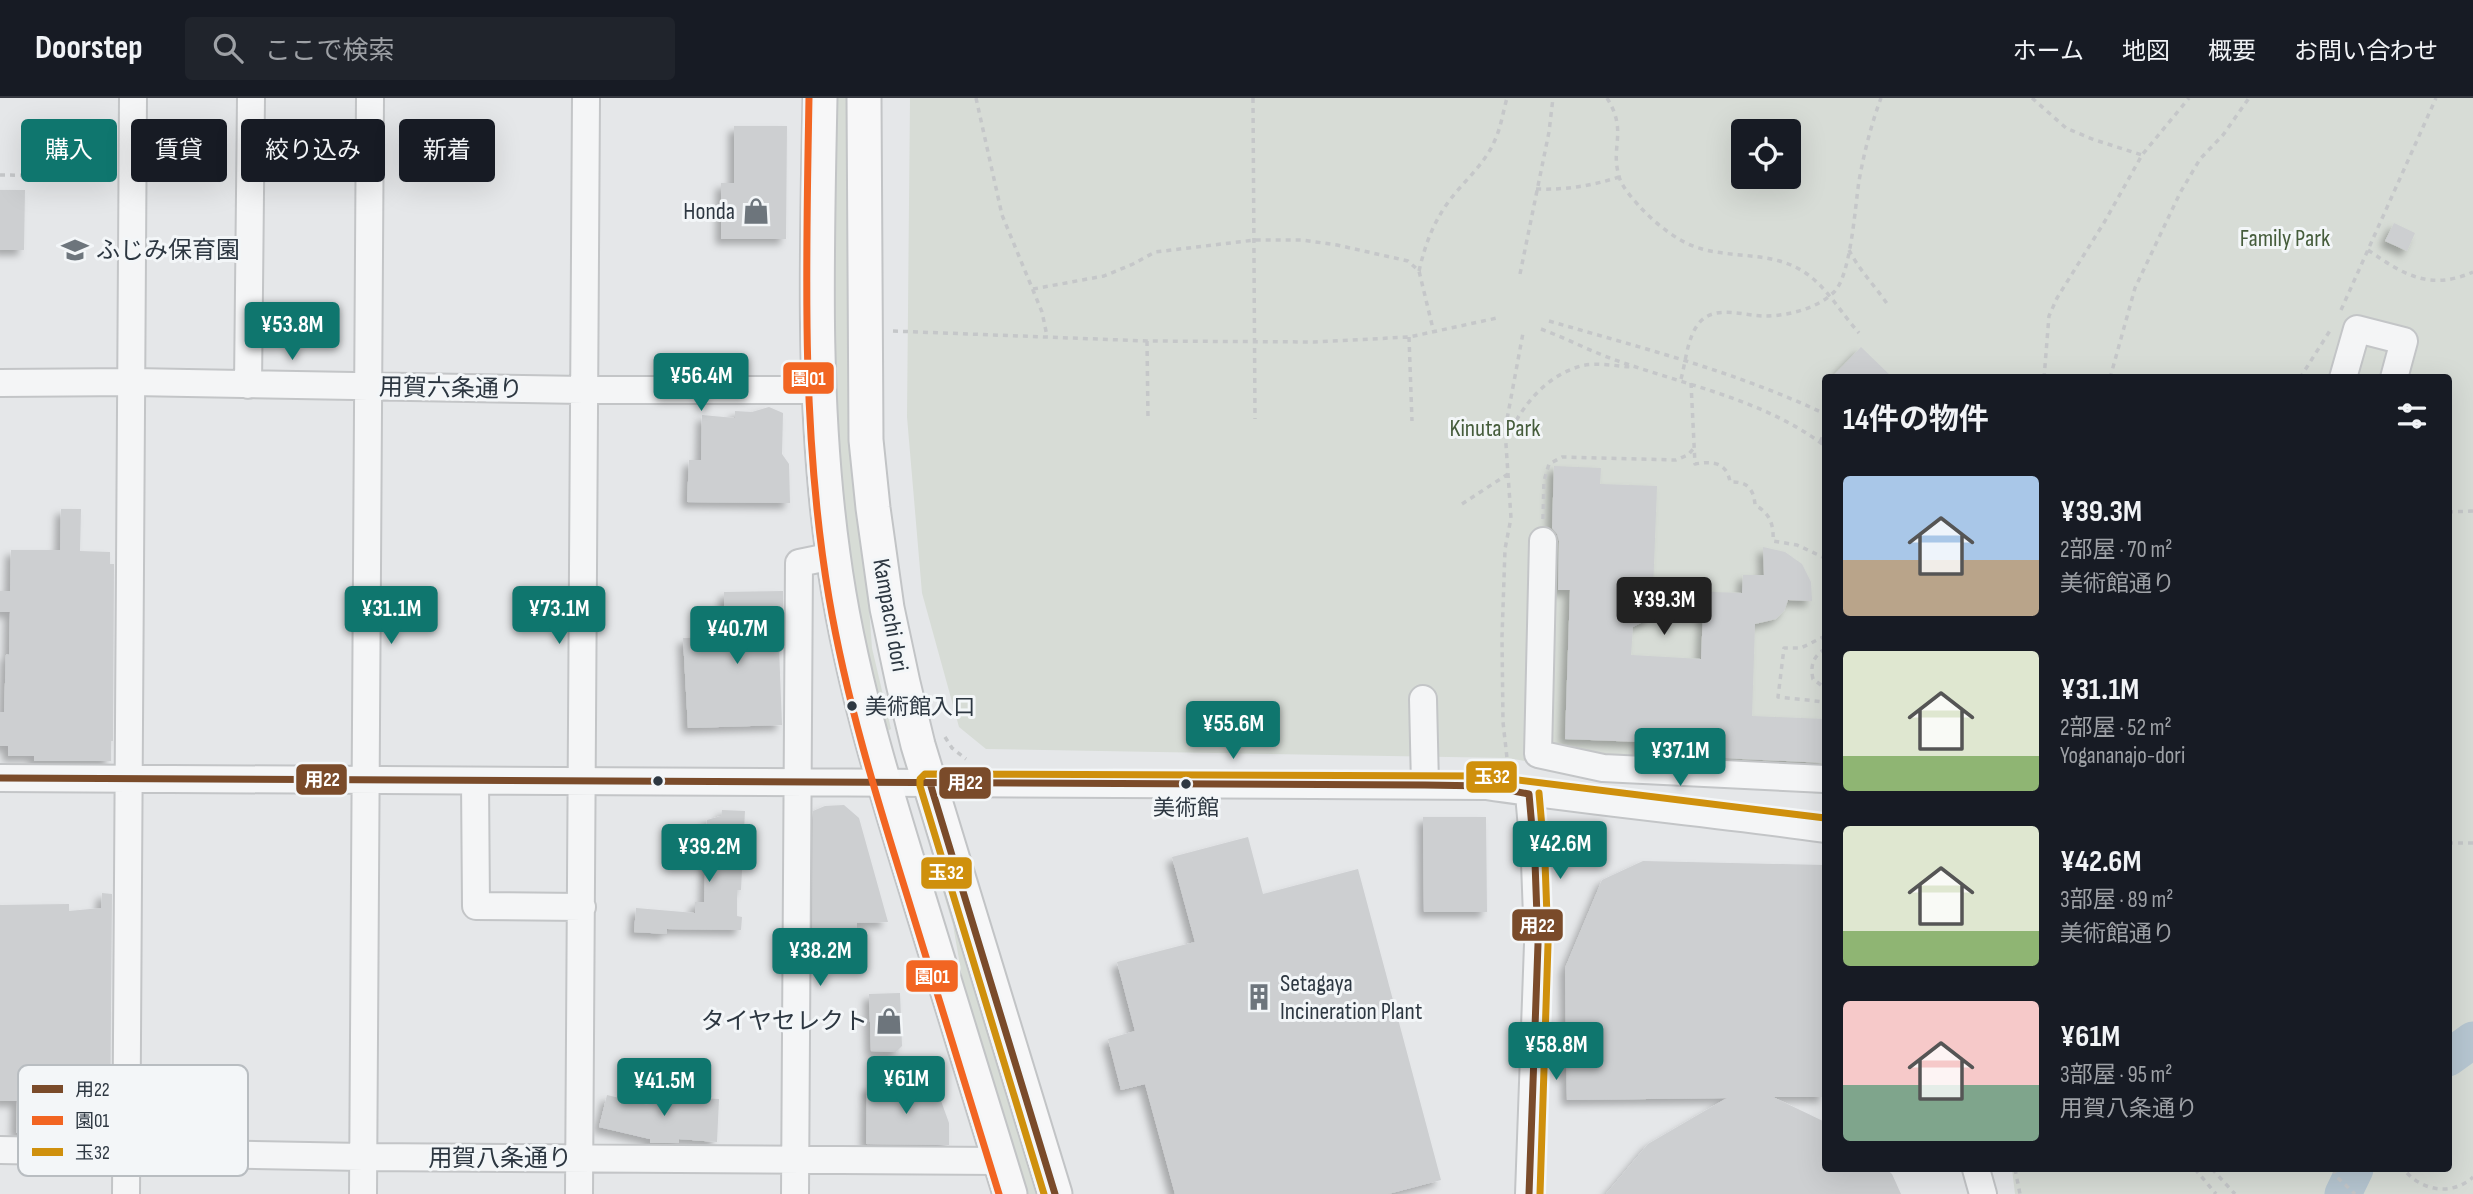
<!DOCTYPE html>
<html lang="ja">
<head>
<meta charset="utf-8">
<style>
	:root { --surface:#171b24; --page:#20242c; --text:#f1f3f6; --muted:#9ea1a6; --line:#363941; --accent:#0f766e }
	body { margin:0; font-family:"Sofia Sans Condensed","Noto Sans JP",sans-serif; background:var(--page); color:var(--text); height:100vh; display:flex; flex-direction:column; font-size:26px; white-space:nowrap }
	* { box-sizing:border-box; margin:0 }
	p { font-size:23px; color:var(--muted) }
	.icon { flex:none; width:38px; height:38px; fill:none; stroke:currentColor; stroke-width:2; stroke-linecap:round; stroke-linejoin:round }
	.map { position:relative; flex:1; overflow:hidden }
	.sheet { position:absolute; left:1822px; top:276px; width:630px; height:798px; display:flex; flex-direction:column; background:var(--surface); border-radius:7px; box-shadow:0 7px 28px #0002 }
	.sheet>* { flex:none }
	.guide { position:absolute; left:21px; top:21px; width:665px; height:63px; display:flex; gap:14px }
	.buttons { position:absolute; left:1731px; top:21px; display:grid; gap:14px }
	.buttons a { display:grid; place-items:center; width:70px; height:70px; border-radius:7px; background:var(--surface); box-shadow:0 7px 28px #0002; font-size:35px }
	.price { position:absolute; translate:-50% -60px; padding:0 16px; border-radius:7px; background:var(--accent); color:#fff; font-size:23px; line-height:46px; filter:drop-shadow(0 2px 4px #0008) }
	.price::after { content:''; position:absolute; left:50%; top:42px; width:21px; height:16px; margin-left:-10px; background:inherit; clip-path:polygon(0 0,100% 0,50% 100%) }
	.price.current { background:#222; color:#fff }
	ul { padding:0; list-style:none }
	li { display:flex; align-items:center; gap:21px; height:175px; padding:0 21px }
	li span { display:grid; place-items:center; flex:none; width:196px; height:140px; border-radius:7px; color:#555 }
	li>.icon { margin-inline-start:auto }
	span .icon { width:84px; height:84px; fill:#fffc; stroke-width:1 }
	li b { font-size:30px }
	h2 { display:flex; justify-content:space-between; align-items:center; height:84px; padding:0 21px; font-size:30px }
	.pill { padding:0 24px; border-radius:7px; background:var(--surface); box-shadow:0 7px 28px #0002; font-size:24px; line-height:63px }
	.pill.current { background:var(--accent); color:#fff }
	header { display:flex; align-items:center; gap:42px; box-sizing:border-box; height:98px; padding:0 35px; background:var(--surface); border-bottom:2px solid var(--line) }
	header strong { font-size:33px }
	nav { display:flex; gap:38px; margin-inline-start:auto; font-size:24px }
	.search { width:490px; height:63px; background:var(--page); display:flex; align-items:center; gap:18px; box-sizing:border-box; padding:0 24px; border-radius:7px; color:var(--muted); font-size:26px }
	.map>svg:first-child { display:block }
	.green { fill:#d7dcd6; fill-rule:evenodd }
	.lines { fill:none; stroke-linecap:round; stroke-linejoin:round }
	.river { stroke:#b6c6d1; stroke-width:37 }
	.building { fill:#cdcfd1; fill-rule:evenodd; filter:url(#shadow) }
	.minor-casing { stroke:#c3c5c7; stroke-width:30 }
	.major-casing { stroke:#c2c4c6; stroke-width:37 }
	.path { stroke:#c5c7c9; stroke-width:3.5; stroke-dasharray:5 5; stroke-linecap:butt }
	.minor { stroke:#f4f5f6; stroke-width:26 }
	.major { stroke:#f7f7f8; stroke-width:33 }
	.bus-1-casing { stroke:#f3f6f8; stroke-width:12 }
	.bus-2-casing { stroke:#f3f6f8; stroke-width:12 }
	.bus-3-casing { stroke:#f3f6f8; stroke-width:12 }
	.bus-1 { stroke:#7a4b2a; stroke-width:7 }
	.bus-2 { stroke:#f26522; stroke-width:7 }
	.bus-3 { stroke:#cf900d; stroke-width:7 }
	.bus-dot { fill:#2d3741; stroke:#f3f6f8; stroke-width:2.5 }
	.labels { text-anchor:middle; stroke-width:6; stroke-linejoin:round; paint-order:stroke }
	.bus-label { font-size:22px; fill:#2d3741; stroke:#f3f6f8; text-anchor:start }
	.poi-label { font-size:24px; fill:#2d3741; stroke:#f3f6f8; text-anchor:end }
	.park-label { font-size:24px; fill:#455c3b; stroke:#f3f6f8 }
	.street-label { font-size:24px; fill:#2d3741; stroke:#f3f6f8 }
	.key { fill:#f3f6f8; stroke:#b8bdc1; stroke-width:2 }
	.key-label { font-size:19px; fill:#2d3741 }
	.line-badge { stroke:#f3f6f8; stroke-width:2.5 }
	.badge-label { font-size:19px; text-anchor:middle; font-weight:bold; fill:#fff }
</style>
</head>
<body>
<header>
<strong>Doorstep</strong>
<div class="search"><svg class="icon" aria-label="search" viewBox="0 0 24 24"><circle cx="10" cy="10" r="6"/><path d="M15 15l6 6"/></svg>ここで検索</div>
<nav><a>ホーム</a><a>地図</a><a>概要</a><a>お問い合わせ</a></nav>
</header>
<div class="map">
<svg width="2473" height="1096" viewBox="0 0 2473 1096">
	<defs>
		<filter id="shadow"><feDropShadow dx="-5.5" dy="5.5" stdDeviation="3.5" flood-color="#0004"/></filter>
	</defs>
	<rect width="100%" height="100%" fill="#e5e7e9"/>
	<path class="green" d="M836,0h15l15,469 6,81 19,81 -6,3c-17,-71 -32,-142 -40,-214 -16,-139 -10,-280 -9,-420z
		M910,0h1563v1096h-458l-3,-25h436v-791h-623v416l-204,-15 -113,-21 -522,-9 -27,-22 -37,-134 -15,-176zM1743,33h45v46h-45z
		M934,749l105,347h-15l-57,-189 -14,-80 -23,-77z"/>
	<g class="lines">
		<path class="river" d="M2448,960l25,-18
			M2343,1096l12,-25"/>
	</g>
	<path class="building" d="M734,28h53l-1,113h-65v-56h13z
		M0,92h25l-1,60h-24z
		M2394,125l21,10 -8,18 -22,-10z
		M1861,249l32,31h-62z
		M769,309l14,6 -1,41 7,10 1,39 -103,-1 2,-42h12l1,-45 33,3v-7l17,1z
		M1554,368l47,2 -1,16 57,2 -4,104 89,3 1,-18h21l-1,-28 22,5 17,12 9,18 1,19 -24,-1 -4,11 -8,8 -21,5 -3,92 73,3v44l-185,-9 1,-12 -76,-3 5,-149h-12l1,-49 -2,-7 -5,-6zM1656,511l47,3 -2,47 -70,-4 2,-28 14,-7z
		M61,411h20l-1,42 30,1v12h4l-1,177h-2v20h-77v-5h-26v-10h-8v-34h4l2,-58 3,1 1,-43h-10v-21h10l1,-41h49z
		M783,493v30l-5,1 4,103 -94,3 -5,-90 41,-1v-45z
		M844,707l15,13 29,104 -31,1 -2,35 -43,-1 1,-146 12,-5z
		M722,712l23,1 -4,79h-4v26l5,1 -1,13 -74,-1v5l-33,-2 2,-24 59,5v-11h9l3,-82 14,-4z
		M1423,719h63l1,95h-63z
		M1248,739l15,57 95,-25 83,311 -53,14h-213l-30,-110 -24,6 -13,-51 27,-8 -18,-69 78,-20 -23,-85z
		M1643,763l182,4v232h-52l52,25v47h61l6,5 9,20h-295l42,-50 79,-46 -160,2 -2,-132 37,-88z
		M102,795l10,1 -2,239h-94l1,-32h-17v-196l69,-1v7l32,-3z
		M900,895l2,53 -6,6 -25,-1 -2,-57z
		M663,986l18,13 38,2 -2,43 -38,-3v4h-29v-4l-51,-12 8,-32 41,10z
		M897,986h38l14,39v22l-83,-1 1,-59 30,1z"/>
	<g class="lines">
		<defs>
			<path id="minor" d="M2343,280l14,-49 47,12 -10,37
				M0,285l133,-1 450,8h236
				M248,287l3,-287
				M1543,443l-5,213 65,14 222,11
				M1423,601l2,86
				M0,680l1486,8c113,17 226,27 339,43
				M475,683l1,125 106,1
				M1529,696l6,68 3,82 -9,250
				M0,1052l363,7 637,4
				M1976,1071l7,25
				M126,1096l7,-1096
				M363,1096l7,-1096
				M579,1096l7,-1096
				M795,1096l4,-631 34,-7"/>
			<path id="major" d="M820,0c-3,152 -8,305 13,456 15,115 50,228 84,338 31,101 62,201 93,302
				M864,0l2,342 7,68 14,100 16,75 15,62 137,449"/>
		</defs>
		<use href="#minor" class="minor-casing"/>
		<use href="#major" class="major-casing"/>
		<path class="path" d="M976,0l26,117 40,97 5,24
			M1253,0l2,321
			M1607,0c21,34 3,48 12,78 2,10 14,23 21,31 16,17 39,36 62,42 33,9 68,3 99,21 24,14 40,43 58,63
			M2032,0l34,30 26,11 50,16
			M0,77l110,1
			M1536,91c30,1 55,-3 83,-12
			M1849,152c10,20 27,37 39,55
			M2368,152c36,25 62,41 105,22
			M1419,173c6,-26 14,-48 30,-70 15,-20 36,-37 46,-61 6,-13 8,-28 12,-42
			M1520,176l29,-142 4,-34
			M1033,191l71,-13 29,-12 22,-12 100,-12h47l35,5 71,16 11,10 15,62
			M2341,212l95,-212
			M1549,223c93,27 188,51 276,93
			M1541,231c27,10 53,24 80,33 69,24 145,39 204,84
			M893,233l254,10 167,1 95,-5 88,-19
			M1409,239l3,84
			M1147,243l1,78
			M2044,280l5,-62 8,-18 48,-77 37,-66 47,-57
			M2110,280l25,-90 45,-95 20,-34 23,-24 26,-37
			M2300,280l31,-49
			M1681,281c5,-18 6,-41 18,-56 16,-19 45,-7 66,-7 23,0 54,-8 70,-25 16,-18 20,-84 24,-110 5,-28 12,-56 22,-83
			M1691,285l4,81c17,-3 32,-2 35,18 17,-1 24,7 25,23 15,8 19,20 18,36l24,4 28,13
			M1507,340c15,-32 38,-62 74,-72 15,-4 35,0 50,1
			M1820,344l5,-10
			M1462,406l46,-30
			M2448,414l25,-1
			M1543,421l1,-38 5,-17 13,-7 114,3 12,-5 5,-6
			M1825,538l-24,12h-17l-6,49 47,5
			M1825,551c-12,7 -15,17 -12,30l12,9
			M945,639l7,11 14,11
			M1508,669l-5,-45 -1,-85 3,-88 6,-31 -6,-88 18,-97
			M2448,745h25
			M2015,1071l5,25
			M2195,1071l21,25
			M2212,1071l23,25
			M2333,1071l4,8 18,17
			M2407,1075c19,20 48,21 66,4"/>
		<use href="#minor" class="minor"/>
		<use href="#major" class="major"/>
		<defs>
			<path id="bus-1" d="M0,680l1425,7 61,1 43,8 6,68 3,82 -9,250
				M930,685l125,411"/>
			<path id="bus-2" d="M809,0c-3,167 -8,335 20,500 17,100 47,198 77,294 31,101 62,201 93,302"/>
			<path id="bus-3" d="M1539,695l6,69 3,82 -8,250
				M1044,1096l-124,-408v-7l5,-5 561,2 339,42"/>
		</defs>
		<use href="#bus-1" class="bus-1-casing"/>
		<use href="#bus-2" class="bus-2-casing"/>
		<use href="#bus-3" class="bus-3-casing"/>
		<use href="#bus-1" class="bus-1"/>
		<use href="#bus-2" class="bus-2"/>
		<use href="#bus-3" class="bus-3"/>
	</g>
	<defs>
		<symbol id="shop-bare" viewBox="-9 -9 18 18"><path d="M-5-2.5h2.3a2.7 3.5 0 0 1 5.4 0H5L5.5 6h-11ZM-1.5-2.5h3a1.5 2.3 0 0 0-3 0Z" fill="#6d757c" stroke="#f3f6f8" stroke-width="2.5" paint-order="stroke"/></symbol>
		<symbol id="school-bare" viewBox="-9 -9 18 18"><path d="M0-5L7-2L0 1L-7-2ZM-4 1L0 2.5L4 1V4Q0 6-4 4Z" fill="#6d757c" stroke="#f3f6f8" stroke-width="2.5" paint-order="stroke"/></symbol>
		<symbol id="building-bare" viewBox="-9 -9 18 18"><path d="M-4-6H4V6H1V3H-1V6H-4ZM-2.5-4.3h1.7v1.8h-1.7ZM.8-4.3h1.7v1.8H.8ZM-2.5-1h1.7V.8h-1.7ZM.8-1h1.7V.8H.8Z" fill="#6d757c" stroke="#f3f6f8" stroke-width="2.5" paint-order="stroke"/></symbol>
	</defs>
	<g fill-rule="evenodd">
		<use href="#shop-bare" x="737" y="94" width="38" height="38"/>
		<use href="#school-bare" x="56" y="133" width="38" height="38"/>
		<use href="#building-bare" x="1240" y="880" width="38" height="38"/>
		<use href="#shop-bare" x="870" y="904" width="38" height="38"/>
	</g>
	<g class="bus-dot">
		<circle cx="852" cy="608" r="6"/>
		<circle cx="658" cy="683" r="6"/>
		<circle cx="1186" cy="686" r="6"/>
	</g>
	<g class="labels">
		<g class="bus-label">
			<text x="865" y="616">美術館入口</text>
			<text x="1186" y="717" text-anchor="middle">美術館</text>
		</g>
		<g class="poi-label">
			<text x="735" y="121">Honda</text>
			<text x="96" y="160" text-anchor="start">ふじみ保育園</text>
			<text x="1280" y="893" text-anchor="start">Setagaya<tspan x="1280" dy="28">Incineration Plant</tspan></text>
			<text x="868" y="931">タイヤセレクト</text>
		</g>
		<g class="park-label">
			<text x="2285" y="148">Family Park</text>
			<text x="1495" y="338">Kinuta Park</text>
		</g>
		<g class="street-label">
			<text transform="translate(451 290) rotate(1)" y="8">用賀六条通り</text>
			<text transform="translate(891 517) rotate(80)" y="8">Kampachi dori</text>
			<text x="500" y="1068">用賀八条通り</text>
		</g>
	</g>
	<rect x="18" y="967" width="230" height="111" rx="10" class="key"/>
	<rect x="32" y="987" width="31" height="8" fill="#7a4b2a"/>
	<rect x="32" y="1018" width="31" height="9" fill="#f26522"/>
	<rect x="32" y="1050" width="31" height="8" fill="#cf900d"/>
	<g class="key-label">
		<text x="75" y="998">用22</text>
		<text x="75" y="1029">園01</text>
		<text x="75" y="1061">玉32</text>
	</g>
	<g class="line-badge">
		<rect x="782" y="263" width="53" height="34" rx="7" fill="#f26522"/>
		<rect x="1465" y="662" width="53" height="34" rx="7" fill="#cf900d"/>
		<rect x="295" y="665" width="53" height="33" rx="7" fill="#7a4b2a"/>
		<rect x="938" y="668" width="54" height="34" rx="7" fill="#7a4b2a"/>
		<rect x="920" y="758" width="53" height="34" rx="7" fill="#cf900d"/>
		<rect x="1511" y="810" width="53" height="34" rx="7" fill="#7a4b2a"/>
		<rect x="905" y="861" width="54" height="34" rx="7" fill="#f26522"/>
	</g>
	<g class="badge-label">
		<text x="808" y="287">園01</text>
		<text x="1492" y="685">玉32</text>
		<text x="322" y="688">用22</text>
		<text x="965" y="691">用22</text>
		<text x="946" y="781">玉32</text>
		<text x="1537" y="834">用22</text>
		<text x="932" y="885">園01</text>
	</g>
</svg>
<div class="buttons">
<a><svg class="icon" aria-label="locate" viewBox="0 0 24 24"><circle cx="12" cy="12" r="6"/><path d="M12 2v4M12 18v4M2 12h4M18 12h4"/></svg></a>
</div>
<b class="price" style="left:292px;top:264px">¥53.8M</b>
<b class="price" style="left:701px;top:315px">¥56.4M</b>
<b class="price current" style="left:1664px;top:539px">¥39.3M</b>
<b class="price" style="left:391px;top:548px">¥31.1M</b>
<b class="price" style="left:559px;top:548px">¥73.1M</b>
<b class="price" style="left:737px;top:568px">¥40.7M</b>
<b class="price" style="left:1233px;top:663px">¥55.6M</b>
<b class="price" style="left:1680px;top:690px">¥37.1M</b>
<b class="price" style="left:1560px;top:783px">¥42.6M</b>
<b class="price" style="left:709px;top:786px">¥39.2M</b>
<b class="price" style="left:820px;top:890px">¥38.2M</b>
<b class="price" style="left:1556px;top:984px">¥58.8M</b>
<b class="price" style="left:906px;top:1018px">¥61M</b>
<b class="price" style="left:664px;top:1020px">¥41.5M</b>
<div class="guide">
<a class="pill current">購入</a>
<a class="pill">賃貸</a>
<a class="pill">絞り込み</a>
<a class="pill">新着</a>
</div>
<section class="sheet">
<h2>14件の物件<svg class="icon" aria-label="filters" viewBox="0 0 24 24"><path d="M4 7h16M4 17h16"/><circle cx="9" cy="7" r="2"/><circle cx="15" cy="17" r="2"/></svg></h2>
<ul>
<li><span style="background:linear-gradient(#a9c7e8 60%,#b9a48a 0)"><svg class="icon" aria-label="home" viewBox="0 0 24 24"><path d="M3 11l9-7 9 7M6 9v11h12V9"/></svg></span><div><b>¥39.3M</b><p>2部屋 · 70 m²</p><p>美術館通り</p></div></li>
<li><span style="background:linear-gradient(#dfe7d0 75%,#8fb573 0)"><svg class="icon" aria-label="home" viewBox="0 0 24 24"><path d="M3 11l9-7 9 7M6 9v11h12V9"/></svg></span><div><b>¥31.1M</b><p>2部屋 · 52 m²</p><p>Yogananajo-dori</p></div></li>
<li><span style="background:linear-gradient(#dfe7d0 75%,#8fb573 0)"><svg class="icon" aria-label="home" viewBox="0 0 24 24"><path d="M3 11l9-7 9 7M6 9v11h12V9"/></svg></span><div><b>¥42.6M</b><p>3部屋 · 89 m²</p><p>美術館通り</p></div></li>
<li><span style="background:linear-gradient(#f6c9c9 60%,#7fa58c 0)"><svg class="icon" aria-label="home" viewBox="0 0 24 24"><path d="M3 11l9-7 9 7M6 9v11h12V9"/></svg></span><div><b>¥61M</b><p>3部屋 · 95 m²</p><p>用賀八条通り</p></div></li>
</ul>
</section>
</div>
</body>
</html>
